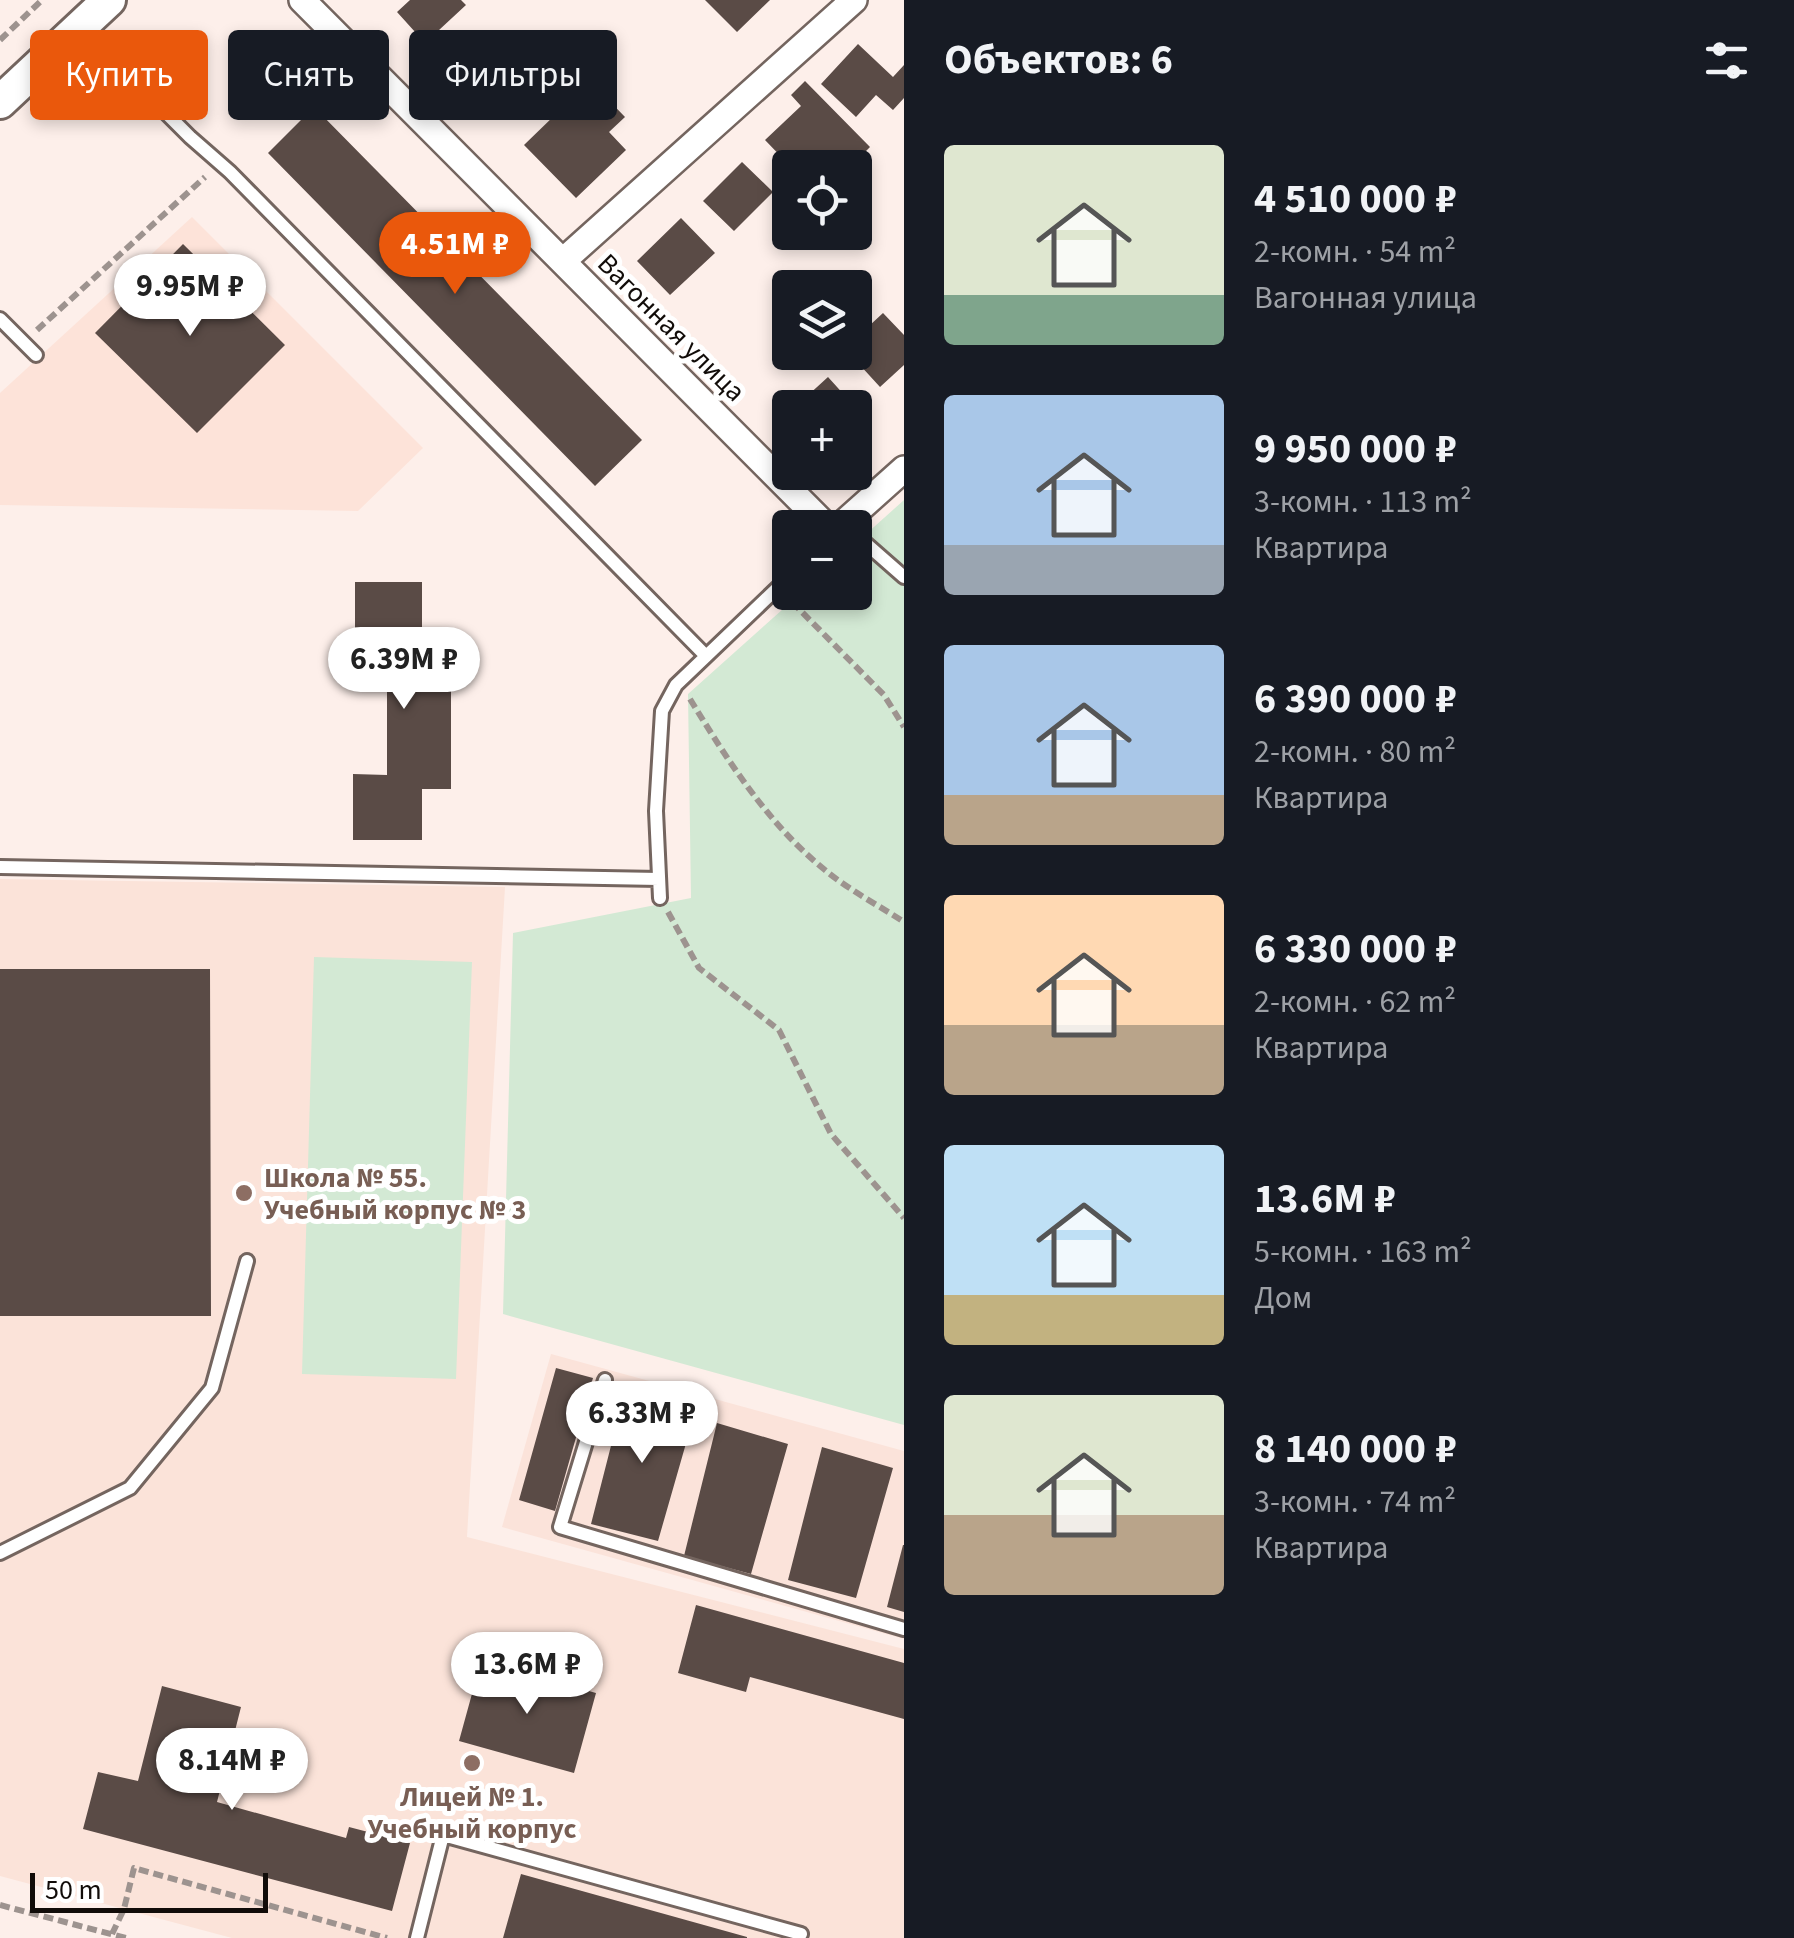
<!DOCTYPE html>
<html lang="ru">
<head>
<meta charset="utf-8">
<style>
	:root { --surface:#171b24; --page:#242831; --text:#f1f3f6; --muted:#9ea1a6; --accent:#ea580c }
	body { margin:0; font-family:"Source Sans 3",sans-serif; background:var(--page); color:var(--text); height:100vh; display:flex; flex-direction:column; font-size:38px; white-space:nowrap }
	* { box-sizing:border-box; margin:0 }
	p { font-size:32px; color:var(--muted) }
	.icon { flex:none; width:55px; height:55px; fill:none; stroke:currentColor; stroke-width:2; stroke-linecap:round; stroke-linejoin:round }
	.map { position:relative; flex:1; overflow:hidden }
	.side { display:flex; flex-direction:column; background:var(--surface); width:890px }
	.side>* { flex:none }
	.top-card { position:absolute; left:30px; top:30px; width:722px; height:90px; display:flex; gap:20px }
	.fabs { position:absolute; left:772px; top:150px; display:grid; gap:20px }
	.fabs a { display:grid; place-items:center; width:100px; height:100px; border-radius:10px; background:var(--surface); box-shadow:0 5px 15px #0003; font-size:50px }
	.scale { position:absolute; left:30px; bottom:25px; width:238px; box-sizing:border-box; padding-left:10px; border:5px solid #110c09; border-top:0; font-size:28px; line-height:35px; white-space:nowrap; color:#110c09; -webkit-text-stroke:8px #fff; paint-order:stroke }
	.price { position:absolute; translate:-50% -85px; padding:0 22px; border-radius:35px; background:#fff; color:#222; font-size:32px; line-height:65px; filter:drop-shadow(0 2px 5px #0008) }
	.price::after { content:''; position:absolute; left:50%; top:60px; width:30px; height:22px; margin-left:-15px; background:inherit; clip-path:polygon(0 0,100% 0,50% 100%) }
	.price.selected { background:var(--accent); color:#fff }
	ul { padding:0; list-style:none }
	li { display:flex; align-items:center; gap:30px; height:250px; padding:0 40px }
	li span { display:grid; place-items:center; flex:none; width:280px; height:200px; border-radius:10px; color:#555 }
	li>.icon { margin-inline-start:auto }
	span .icon { width:120px; height:120px; fill:#fffc; stroke-width:1 }
	li b { font-size:42px }
	h2 { display:flex; justify-content:space-between; align-items:center; height:120px; padding:0 40px; font-size:42px }
	.tag { padding:0 35px; border-radius:10px; background:var(--surface); box-shadow:0 5px 15px #0003; font-size:35px; line-height:90px }
	.tag.selected { background:var(--accent); color:#fff }
	main { display:flex; flex:1; min-height:0 }
	.map>svg:first-child { display:block }
	.built { fill:#fde3d9 }
	.industrial { fill:#fbe3da }
	.education { fill:#fbe3d9 }
	.green { fill:#d3e9d4 }
	.building { fill:#5a4b46 }
	.lines { fill:none; stroke-linecap:round; stroke-linejoin:round }
	.service-casing { stroke:#74655f; stroke-width:18 }
	.minor-casing { stroke:#74655f; stroke-width:30 }
	.tertiary-casing { stroke:#74655f; stroke-width:38 }
	.path { stroke:#9d938f; stroke-width:6; stroke-dasharray:10 5; stroke-linecap:butt }
	.service { stroke:#fff; stroke-width:12 }
	.minor { stroke:#fff; stroke-width:25 }
	.tertiary { stroke:#fff; stroke-width:32 }
	.education-dot { fill:#8d6e63; stroke:#fff; stroke-width:4 }
	.labels { text-anchor:middle; stroke-width:10; stroke-linejoin:round; paint-order:stroke }
	.street-label { font-size:28px; fill:#110c09; stroke:#fff }
	.education-label { font-size:28px; font-weight:bold; fill:#785e54; stroke:#fff; text-anchor:start }
</style>
</head>
<body>
<main>
<div class="map">
<svg width="904" height="1938" viewBox="0 0 904 1938">
	<rect width="100%" height="100%" fill="#fdefea"/>
	<path class="built" d="M192,217l231,231 -65,63 -358,-6v-112z"/>
	<path class="industrial" d="M551,1354l353,97v188l-402,-112z"/>
	<path class="education" d="M0,879l505,8 -38,650 437,112v289h-672l-232,-62z"/>
	<path class="green" d="M904,500v925l-401,-111 10,-381 178,-35 -3,-204 113,-101 54,-1v-48z
		M314,957l158,5 -16,417 -154,-5z"/>
	<path class="building" d="M410,0h51l5,5 -41,38 -28,-31z
		M705,0h65l-33,32z
		M495,36l33,32 -37,40 -34,-32z
		M858,44l35,33 11,-12v33l-11,12 -17,-15 -20,22 -35,-33z
		M590,81l35,36 -16,15 17,18 -50,48 -52,-53z
		M805,81l65,66 -15,15 -9,-9 -15,14 -16,-16 -16,17h-7l-27,-28 36,-34 -10,-11z
		M314,107l328,333 -47,46 -327,-333z
		M742,162l31,30 -39,39 -31,-30z
		M681,218l34,35 -45,42 -33,-34z
		M183,244l102,101 -88,88 -102,-100z
		M883,313l21,22v30l-24,22 -32,-35h7v-13z
		M828,377l37,41 -10,9v-19h-61z
		M355,582h67v56h29v151h-29v51h-69v-66l34,1v-124h-32z
		M0,969h210l1,347h-211z
		M556,1368l37,10 -38,133 -36,-11z
		M625,1391l70,21 -37,129 -67,-17z
		M717,1423l71,21 -37,130 -67,-18z
		M822,1447l71,21 -37,130 -68,-18z
		M903,1545h1v67l-17,-5z
		M696,1605l208,58v56l-154,-42 -4,15 -68,-19z
		M481,1661l115,32 -22,80 -115,-32z
		M162,1686l79,21 -24,95 129,36 3,-11 61,16 -18,68 -309,-82 15,-57 40,9z
		M521,1874l226,63v1h-244z"/>
	<g class="lines">
		<defs>
			<path id="service" d="M80,27l110,110 40,35 476,484
				M0,319l36,36
				M855,534l49,43
				M0,867l659,12
				M660,898l-4,-87 6,-100 14,-26 114,-109
				M605,1380l-45,147 344,102
				M0,1553l130,-65 82,-100 35,-127
				M417,1938l26,-103 358,99"/>
			<path id="minor" d="M302,0l526,528
				M564,260l290,-260
				M838,528l66,-59"/>
			<path id="tertiary" d="M0,102l109,-102"/>
		</defs>
		<use href="#service" class="service-casing"/>
		<use href="#minor" class="minor-casing"/>
		<use href="#tertiary" class="tertiary-casing"/>
		<path class="path" d="M0,40l42,-40
			M37,330l168,-153
			M792,602l92,93 20,32
			M690,699c38,62 78,125 135,171 24,20 53,35 79,52
			M668,912l31,56 80,62 52,104 73,84
			M0,1905l126,33
			M112,1934l12,-25 10,-41 253,70"/>
		<use href="#service" class="service"/>
		<use href="#minor" class="minor"/>
		<use href="#tertiary" class="tertiary"/>
	</g>
	<g class="education-dot">
		<circle cx="244" cy="1193" r="10"/>
		<circle cx="472" cy="1763" r="10"/>
	</g>
	<g class="labels">
		<g class="street-label">
			<text transform="translate(672 327) rotate(45)" y="10">Вагонная улица</text>
		</g>
		<g class="education-label">
			<text x="264" y="1187">Школа № 55.<tspan x="264" dy="32">Учебный корпус № 3</tspan></text>
			<text x="472" y="1806" text-anchor="middle">Лицей № 1.<tspan x="472" dy="32">Учебный корпус</tspan></text>
		</g>
	</g>
</svg>
<div class="fabs">
<a><svg class="icon" aria-label="locate" viewBox="0 0 24 24"><circle cx="12" cy="12" r="6"/><path d="M12 2v4M12 18v4M2 12h4M18 12h4"/></svg></a>
<a><svg class="icon" aria-label="layers" viewBox="0 0 24 24"><path d="M12 4l9 5-9 5-9-5zM3 14l9 5 9-5"/></svg></a>
<a>+</a>
<a>−</a>
</div>
<div class="scale">50 m</div>
<b class="price selected" style="left:455px;top:297px">4.51M ₽</b>
<b class="price" style="left:190px;top:339px">9.95M ₽</b>
<b class="price" style="left:404px;top:712px">6.39M ₽</b>
<b class="price" style="left:642px;top:1466px">6.33M ₽</b>
<b class="price" style="left:527px;top:1717px">13.6M ₽</b>
<b class="price" style="left:232px;top:1813px">8.14M ₽</b>
<div class="top-card">
<a class="tag selected">Купить</a>
<a class="tag">Снять</a>
<a class="tag">Фильтры</a>
</div>
</div>
<section class="side">
<h2>Объектов: 6<svg class="icon" aria-label="filters" viewBox="0 0 24 24"><path d="M4 7h16M4 17h16"/><circle cx="9" cy="7" r="2"/><circle cx="15" cy="17" r="2"/></svg></h2>
<ul>
<li><span style="background:linear-gradient(#dfe7d0 75%,#7fa58c 0)"><svg class="icon" aria-label="home" viewBox="0 0 24 24"><path d="M3 11l9-7 9 7M6 9v11h12V9"/></svg></span><div><b>4 510 000 ₽</b><p>2-комн. · 54 m²</p><p>Вагонная улица</p></div></li>
<li><span style="background:linear-gradient(#a9c7e8 75%,#9aa5b1 0)"><svg class="icon" aria-label="home" viewBox="0 0 24 24"><path d="M3 11l9-7 9 7M6 9v11h12V9"/></svg></span><div><b>9 950 000 ₽</b><p>3-комн. · 113 m²</p><p>Квартира</p></div></li>
<li><span style="background:linear-gradient(#a9c7e8 75%,#b9a48a 0)"><svg class="icon" aria-label="home" viewBox="0 0 24 24"><path d="M3 11l9-7 9 7M6 9v11h12V9"/></svg></span><div><b>6 390 000 ₽</b><p>2-комн. · 80 m²</p><p>Квартира</p></div></li>
<li><span style="background:linear-gradient(#ffd9b3 65%,#b9a48a 0)"><svg class="icon" aria-label="home" viewBox="0 0 24 24"><path d="M3 11l9-7 9 7M6 9v11h12V9"/></svg></span><div><b>6 330 000 ₽</b><p>2-комн. · 62 m²</p><p>Квартира</p></div></li>
<li><span style="background:linear-gradient(#bfe0f5 75%,#c2b280 0)"><svg class="icon" aria-label="home" viewBox="0 0 24 24"><path d="M3 11l9-7 9 7M6 9v11h12V9"/></svg></span><div><b>13.6M ₽</b><p>5-комн. · 163 m²</p><p>Дом</p></div></li>
<li><span style="background:linear-gradient(#dfe7d0 60%,#b9a48a 0)"><svg class="icon" aria-label="home" viewBox="0 0 24 24"><path d="M3 11l9-7 9 7M6 9v11h12V9"/></svg></span><div><b>8 140 000 ₽</b><p>3-комн. · 74 m²</p><p>Квартира</p></div></li>
</ul>
</section>
</main>
</body>
</html>
